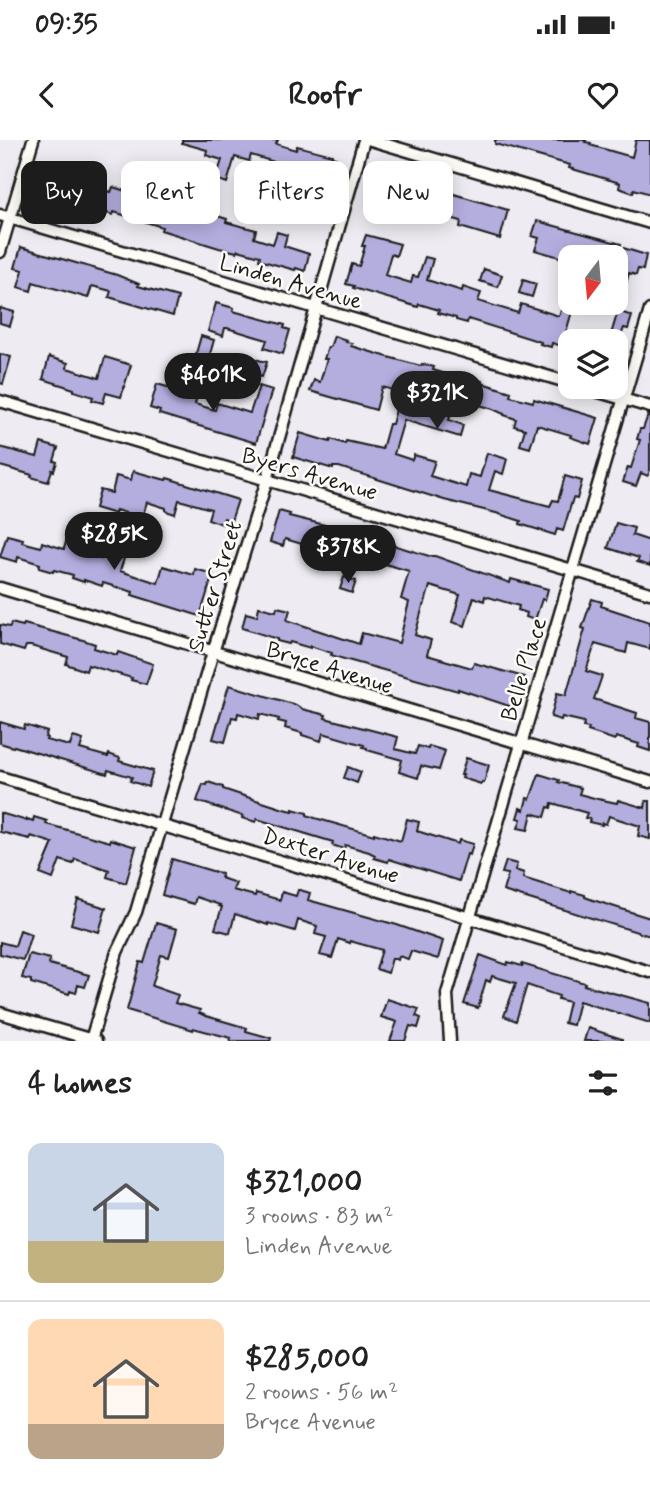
<!DOCTYPE html>
<html lang="en">
<head>
<meta charset="utf-8">
<style>
	:root { --surface:#fff; --page:#f6f6f6; --text:#222; --muted:#767676; --line:#e0e0e0; --accent:#1c1c1c }
	body { margin:0; font-family:Mynerve,sans-serif; background:var(--page); color:var(--text); height:100vh; display:flex; flex-direction:column; font-size:26px; white-space:nowrap }
	* { box-sizing:border-box; margin:0 }
	p { font-size:23px; color:var(--muted) }
	.icon { flex:none; width:38px; height:38px; fill:none; stroke:currentColor; stroke-width:2; stroke-linecap:round; stroke-linejoin:round }
	.map { position:relative; height:901px; overflow:hidden }
	.sheet { display:flex; flex-direction:column; background:var(--surface); flex:1 }
	.sheet>* { flex:none }
	.guide { position:absolute; left:21px; top:21px; width:609px; height:63px; display:flex; gap:14px }
	.needle { width:46px; rotate:196deg }
	.controls { position:absolute; left:558px; top:105px; display:grid; gap:14px }
	.controls a { display:grid; place-items:center; width:70px; height:70px; border-radius:14px; background:var(--surface); box-shadow:0 4px 18px #0003; font-size:35px }
	.price { position:absolute; translate:-50% -60px; padding:0 16px; border-radius:24px; background:var(--accent); color:#fff; font-size:23px; line-height:46px; filter:drop-shadow(0 2px 4px #0008) }
	.price::after { content:''; position:absolute; left:50%; top:42px; width:21px; height:16px; margin-left:-10px; background:inherit; clip-path:polygon(0 0,100% 0,50% 100%) }
	.price.on { background:#222; color:#fff }
	ul { padding:0; list-style:none }
	li { display:flex; align-items:center; gap:21px; height:175px; padding:0 28px }
	li+li { border-top:2px solid var(--line) }
	li span { display:grid; place-items:center; flex:none; width:196px; height:140px; border-radius:14px; color:#555 }
	li>.icon { margin-inline-start:auto }
	span .icon { width:84px; height:84px; fill:#fffc; stroke-width:1 }
	li b { font-size:30px }
	h2 { display:flex; justify-content:space-between; align-items:center; height:84px; padding:0 28px; font-size:30px }
	.pill { padding:0 24px; border-radius:14px; background:var(--surface); box-shadow:0 4px 18px #0003; font-size:24px; line-height:63px }
	.pill.on { background:var(--accent); color:#fff }
	.status { display:flex; justify-content:space-between; align-items:center; height:49px; padding:0 35px; background:var(--surface); direction:ltr }
	.status svg { height:19px; fill:currentColor }
	header { display:flex; justify-content:space-between; align-items:center; height:91px; padding:0 28px; background:var(--surface); font-size:32px; font-weight:700 }
	.map>svg:first-child { display:block }
	.building { fill:#b4aedf; stroke:#1c1c1c; stroke-width:2 }
	.lines { fill:none; stroke-linecap:round; stroke-linejoin:round }
	.street-casing { stroke:#1c1c1c; stroke-width:15 }
	.street { stroke:#fdfcf7; stroke-width:10 }
	.labels { text-anchor:middle; stroke-width:5; stroke-linejoin:round; paint-order:stroke }
	.street-label { font-size:23px; fill:#1c1c1c; stroke:#fdfcf7 }
</style>
</head>
<body>
<div class="status"><b>09:35</b><svg viewBox="0 0 49 12"><path d="M0 12V9h3v3zM5 12V6h3v6zM10 12V3h3v9zM15 12V0h3v12zM26 1h20v11H26zM47 4h2v5h-2z"/></svg></div>
<header><svg class="icon" aria-label="back" viewBox="0 0 24 24"><path d="M15 5l-7 7 7 7"/></svg>Roofr<svg class="icon" aria-label="heart" viewBox="0 0 24 24"><path d="M12 20l-8-8c-3-5 5-10 8-4 3-6 11-1 8 4z"/></svg></header>
<div class="map">
<svg width="650" height="901" viewBox="0 0 650 901">
	<rect width="100%" height="100%" fill="#eeecf2"/>
	<filter id="ink" filterUnits="userSpaceOnUse"><feTurbulence type="fractalNoise" baseFrequency=".0143" numOctaves="2"/><feDisplacementMap in="SourceGraphic" scale="14" xChannelSelector="R" yChannelSelector="G"/><feConvolveMatrix kernelMatrix="1 2 1 2 8 2 1 2 1" color-interpolation-filters="sRGB"/></filter>
	<g filter="url(#ink)">
		<path class="building" d="M182,0h96l-2,4 20,6 1,-4 35,9v2l4,1 -1,5 4,2 -10,29 -11,-4 1,-4 -7,-2 4,-13 -24,-7 -1,3 -40,-12 -2,6 -14,-4 -8,26 -11,-4 6,-19 -16,-5 1,-5 -25,-7z
			M495,0h91l-1,2 6,1 -1,2 42,12 4,-17h14v54l-16,-5 -1,4 -14,-5 1,-5 -51,-15 1,-3 -75,-21z
			M378,30l49,15v1l81,24 -8,29 -40,-12 1,-6 -18,-5 -1,2 -12,-4v-2l-20,-6 -1,2 -10,-3 1,-3 -25,-8 1,-6 -3,-1z
			M40,33l15,4v-1l56,16 2,-5 38,12 6,-21 11,3 -8,27 49,13 2,-7 16,5 -1,3 30,8 -2,8 19,6 4,-12 10,3 -3,11 25,8 -4,17 -9,-3 -1,2 -36,-10 1,-4 -22,-6 -1,2 -18,-4 -58,-18 1,-3 -48,-15 -1,3 -13,-4 1,-2 -5,-1 1,-2 -21,-6 -2,4 -25,-8 -5,-2 2,-4 -9,-3z
			M537,81l84,23 -1,3 26,8 -3,15 -5,-1 -2,6 -7,-2 -3,11 -10,-3v-24h-46v3l-35,-10 4,-12 -7,-2z
			M366,95l34,9 -4,12 -5,-2 -6,21 26,8 2,-7 5,1 7,-20 8,2 -6,21 35,11 1,-4 18,6 -3,8 40,12 3,-9 38,12 4,-11 10,3 -11,38 -10,-3 -1,4 -11,-3 1,-2 -73,-23 -1,4 -11,-3v-2l-18,-5 1,-3 -20,-6 -1,3 -65,-19 1,-2 -8,-2 6,-20 7,2 6,-20h-3z
			M21,107l96,28 22,9 -1,2 40,11 -5,19 -64,-19 2,-6 -19,-5 -4,12 -55,-16 -2,9 -13,-4 5,-17 -8,-2z
			M484,129l18,6 -4,12 -18,-6z
			M523,140l13,4 -4,13 -13,-4z
			M216,163l18,5 -1,3 52,14 -1,3 6,2 -7,24 -19,-6 3,-8 -40,-12h-2l-2,8 -15,-5z
			M0,168l14,4 -4,14 -10,-3z
			M618,171l14,5 -4,13 -4,-1 -5,13h-10z
			M201,196l13,4 -6,21 -13,-4z
			M334,196l13,4 -1,2 6,1 -1,3 37,11 33,9 1,-2 12,3 -1,3 23,7 1,-2 15,6 1,-2 9,2v2l29,9 -1,4 23,6 1,-3 64,19 -8,26 -20,-7 1,-2 -34,-10 -7,23 -10,-3 5,-16 -11,-3 2,-7 -12,-4v-1l-11,-5 -37,-11 -7,22 14,5 -3,12 -56,-17 -10,34 18,6 2,-5 21,6 -5,15 36,11 3,-13 11,3 7,-24 20,6 -4,15 -8,-3 -6,19 61,16 3,-6 5,1 7,-25 17,5 -5,18 -4,-1 -10,33 -6,-2 -2,6 -35,-11 1,-3 -25,-8 -52,-13 -105,-33h-6v2l-40,-12 7,-24 30,9 1,-3 14,5 1,-3 36,8 7,-25h3l9,-32 -19,-5 -6,23 -66,-19 4,-11 6,2 7,-23h-3l4,-12h2z
			M0,214l11,3 -8,27 -3,-1z
			M49,217l19,6 -1,5 32,10 6,-21 26,8 -10,32 -15,-4 -3,10 -11,-3 1,-3 -19,-6v-2l-31,-10z
			M254,219l13,3 -5,15 -12,-4z
			M218,234l14,4 -5,15 -13,-4z
			M157,244l31,9 1,-3 9,3 -3,11 20,6 2,-7 33,10 9,-27 13,4 -16,53 -97,-29 1,-3 -10,-3z
			M648,275h2v55l-2,6 -7,-3 -5,13 -13,-4 5,-15 3,1 9,-28 -3,-1 3,-10h3z
			M41,303l17,5 -4,13 3,1 -3,9 -2,-1 -4,12 -17,-5 1,-2 -32,-9v-19l37,10z
			M133,331l33,9 1,-2 71,22 -7,21 -7,-3 -2,6 -14,-5 3,-10 -32,-9 -4,14 -9,-3v-3l-19,-6 -5,16 -26,-8 -1,4 -20,-6 5,-18 12,3 4,-17 15,4z
			M279,371l11,3 -1,2 48,12 92,28h6l75,27 1,-4 37,10 -3,11 -3,-1 -7,21 -9,-3 1,-4 -9,-3 1,-4 -34,-10 -1,5 -10,-4 -9,29 -13,-4 8,-27 -30,-9 -6,20h-1l-8,29 16,5 -4,15 45,13 2,-5 50,14 -4,15 -4,-1 -4,16 -54,-18v2l-114,-32 -13,-4 1,-2 -22,-7v2l-20,-6 -1,2 -12,-3v-2l-35,-11 4,-15 11,3 2,-9 17,4 1,-4 13,3 -3,10 72,24 3,-11 37,10 10,-41 -8,-3 8,-28 -61,-18v2l-28,-9 -1,3 -34,-10 -2,7 -13,-4z
			M71,383l16,5 -8,25 22,6 1,-5 8,2 2,-9 14,5 -6,19 38,12 5,-17 31,9 1,-6 18,5 -13,42 -68,-21 1,-3 -30,-9 -1,3 -18,-6v2l-12,-4 1,-3 -19,-5 -1,2 -14,-4 1,-4 -22,-7 -1,5 -17,-5 7,-22 16,4 -1,3 19,5 1,-5 22,7z
			M616,383l18,5 -2,7 18,6v25l-13,-4 2,-4 -6,-2 -25,-8z
			M344,437l12,4 -4,12 -12,-4z
			M592,459l10,3 -1,4 49,16v27l-22,-6 -2,10 -31,-9 -9,27 16,5 -8,23 43,14 -1,5 14,4v29l-12,-4 1,-3 -23,-7 -1,3 -27,-9 1,-3 -6,-1 1,-5 -22,-5 -1,3 -10,-3 6,-24 9,2 19,-66 -3,-1z
			M11,483l12,3 1,-2 59,16 12,4 -1,4 23,7 1,-3 35,12 -7,20 -15,-4 1,-2 -44,-13 -2,6 -20,-7 2,-7 -37,-11h-5l-2,5 -24,-7v-19l10,2z
			M229,545l67,20 6,4 24,6 -1,3 73,19 -3,12 20,5 3,-8 10,3 1,-3 16,5 -6,19 -18,-4 -3,12 -19,-6 3,-12 -35,-10v-2l-4,-1 1,-2 -41,-12 -2,8 -19,-6v-2l-17,-5 1,-5 -8,-2 1,-2 -19,-5 -1,5 -21,-6 -1,5 -5,-1 -7,25 -12,-3z
			M0,582l24,7 1,-4 22,7 -2,5 2,1 -1,2 24,6 3,-9 10,3 -3,9 28,8 1,-3 11,4 -1,3 34,10 -5,16 -18,-6 2,-4 -24,-7 -1,4 -93,-28 -1,1 -13,-4z
			M466,618l23,7 -5,18 -2,-1 -1,2 -19,-6 1,-3h-2z
			M348,627l13,5 -4,11 -13,-5z
			M539,634l20,6 -1,2 23,6 -2,6 19,5 19,4 1,-3 27,8 1,-7h4v38l-12,-3 2,-10 -31,-10 -3,8 -4,-1v2l-13,-3 1,-3 -5,-1 2,-5 -35,-10 -1,5 -3,-1 -3,10 -13,-4 -4,17 -10,-2 3,-9 -4,-1 3,-10 4,2 3,-12 3,1z
			M208,642l15,5v2l27,9 34,11 9,2v-2l14,4v2l8,3 59,17v-2l27,8 6,-22 12,3 -2,9 41,13 1,-4 14,4 -3,11 -3,-1 -8,27 -70,-22 -1,3 -14,-4 1,-3 -6,-3 -24,-7 -1,4 -12,-4 1,-3 -76,-23 -1,3 -14,-4 1,-2 -46,-15 6,-17 4,1z
			M0,673l27,8v-2l6,2 1,-4 13,4 -1,3 64,18v-3l26,8 -10,36 -19,-6 2,-7 -34,-11 -2,5 -13,-4 -7,19 -13,-5 13,-31 -22,-7 -1,3 -30,-7z
			M172,719l50,15 -1,4 15,5 -3,7 22,6 1,-3 24,7 2,-8 14,4 2,-6h2l10,3 -2,7 89,25 46,16 -5,18 -27,-8 -3,8 -9,-3 -1,4 -6,-2 -4,15 -12,-4 6,-19 -32,-9v2l-12,-4 -6,19 -12,-3 6,-18 -11,-3 2,-8 -19,-6 -3,11 -27,-8v2l-33,-11 -5,19 -15,-4 7,-22 -3,-1 1,-1 -24,-8 -2,7 -32,-9z
			M506,721l11,3 -2,6 9,3 -1,5 48,15v-2l14,4v2l8,3 57,18v18l-147,-45 5,-17 -6,-1z
			M78,759l28,9 -7,24 -28,-8z
			M156,783l21,6 -8,28 -8,-2 -9,31 26,9 -3,8 25,7 -1,3 7,3 41,12 -1,3 25,7 -1,3h-40l1,-3 -38,-10v2l-66,-20 13,-48 4,1z
			M20,790l11,4 -8,26 -23,-6v-12l15,4z
			M29,814l21,5 -1,5 40,11 -4,12 -7,-2 -2,8 -6,-2 -1,3 -38,-11v-3l-9,-2z
			M480,815l27,10 1,-3 14,4v-2l63,19 -1,2 66,18v20l-71,-22 -6,24 -9,-2 5,-21 -11,-3 1,-3 -32,-11 -11,36 -12,-5 12,-33 -24,-7 -2,6 -4,-2 -8,28 -14,-4z
			M387,859l32,10 -3,7 5,2 -3,10 -8,-2 -5,15h-15l7,-19 -16,-5z
			M588,888l34,11v2h-38z"/>
		<g class="lines">
			<defs>
				<path id="street" d="M371,0l279,83
					M0,75l570,168
					M0,112l33,-112
					M582,247l68,20
					M0,261l650,192
					M0,448l650,194
					M0,637l650,195
					M0,873l96,28
					M91,900l26,-88 19,-40 77,-260 54,-172 97,-340
					M450,901l-3,-47 203,-684"/>
			</defs>
			<use href="#street" class="street-casing"/>
			<use href="#street" class="street"/>
		</g>
	</g>
	<g class="labels">
		<g class="street-label">
			<text transform="translate(291 141) rotate(16)" y="8">Linden Avenue</text>
			<text transform="translate(310 333) rotate(16)" y="8">Byers Avenue</text>
			<text transform="translate(214 446) rotate(-73)" y="8">Sutter Street</text>
			<text transform="translate(330 527) rotate(17)" y="8">Bryce Avenue</text>
			<text transform="translate(523 529) rotate(-73)" y="8">Belle Place</text>
			<text transform="translate(331 715) rotate(17)" y="8">Dexter Avenue</text>
		</g>
	</g>
</svg>
<div class="controls">
<a><svg class="needle" viewBox="-14 -14 28 28"><path d="M0-13l5 13h-10z" fill="#e53935"/><path d="M0 13l5-13h-10z" fill="#767676"/></svg></a>
<a><svg class="icon" aria-label="layers" viewBox="0 0 24 24"><path d="M12 4l9 5-9 5-9-5zM3 14l9 5 9-5"/></svg></a>
</div>
<b class="price" style="left:213px;top:273px">$401K</b>
<b class="price on" style="left:437px;top:291px">$321K</b>
<b class="price" style="left:114px;top:432px">$285K</b>
<b class="price" style="left:348px;top:445px">$378K</b>
<div class="guide">
<a class="pill on">Buy</a>
<a class="pill">Rent</a>
<a class="pill">Filters</a>
<a class="pill">New</a>
</div>
</div>
<section class="sheet">
<h2>4 homes<svg class="icon" aria-label="filters" viewBox="0 0 24 24"><path d="M4 7h16M4 17h16"/><circle cx="9" cy="7" r="2"/><circle cx="15" cy="17" r="2"/></svg></h2>
<ul>
<li><span style="background:linear-gradient(#c9d6e8 70%,#c2b280 0)"><svg class="icon" aria-label="home" viewBox="0 0 24 24"><path d="M3 11l9-7 9 7M6 9v11h12V9"/></svg></span><div><b>$321,000</b><p>3 rooms · 83 m²</p><p>Linden Avenue</p></div></li>
<li><span style="background:linear-gradient(#ffd9b3 75%,#b9a48a 0)"><svg class="icon" aria-label="home" viewBox="0 0 24 24"><path d="M3 11l9-7 9 7M6 9v11h12V9"/></svg></span><div><b>$285,000</b><p>2 rooms · 56 m²</p><p>Bryce Avenue</p></div></li>
</ul>
</section>
</body>
</html>
